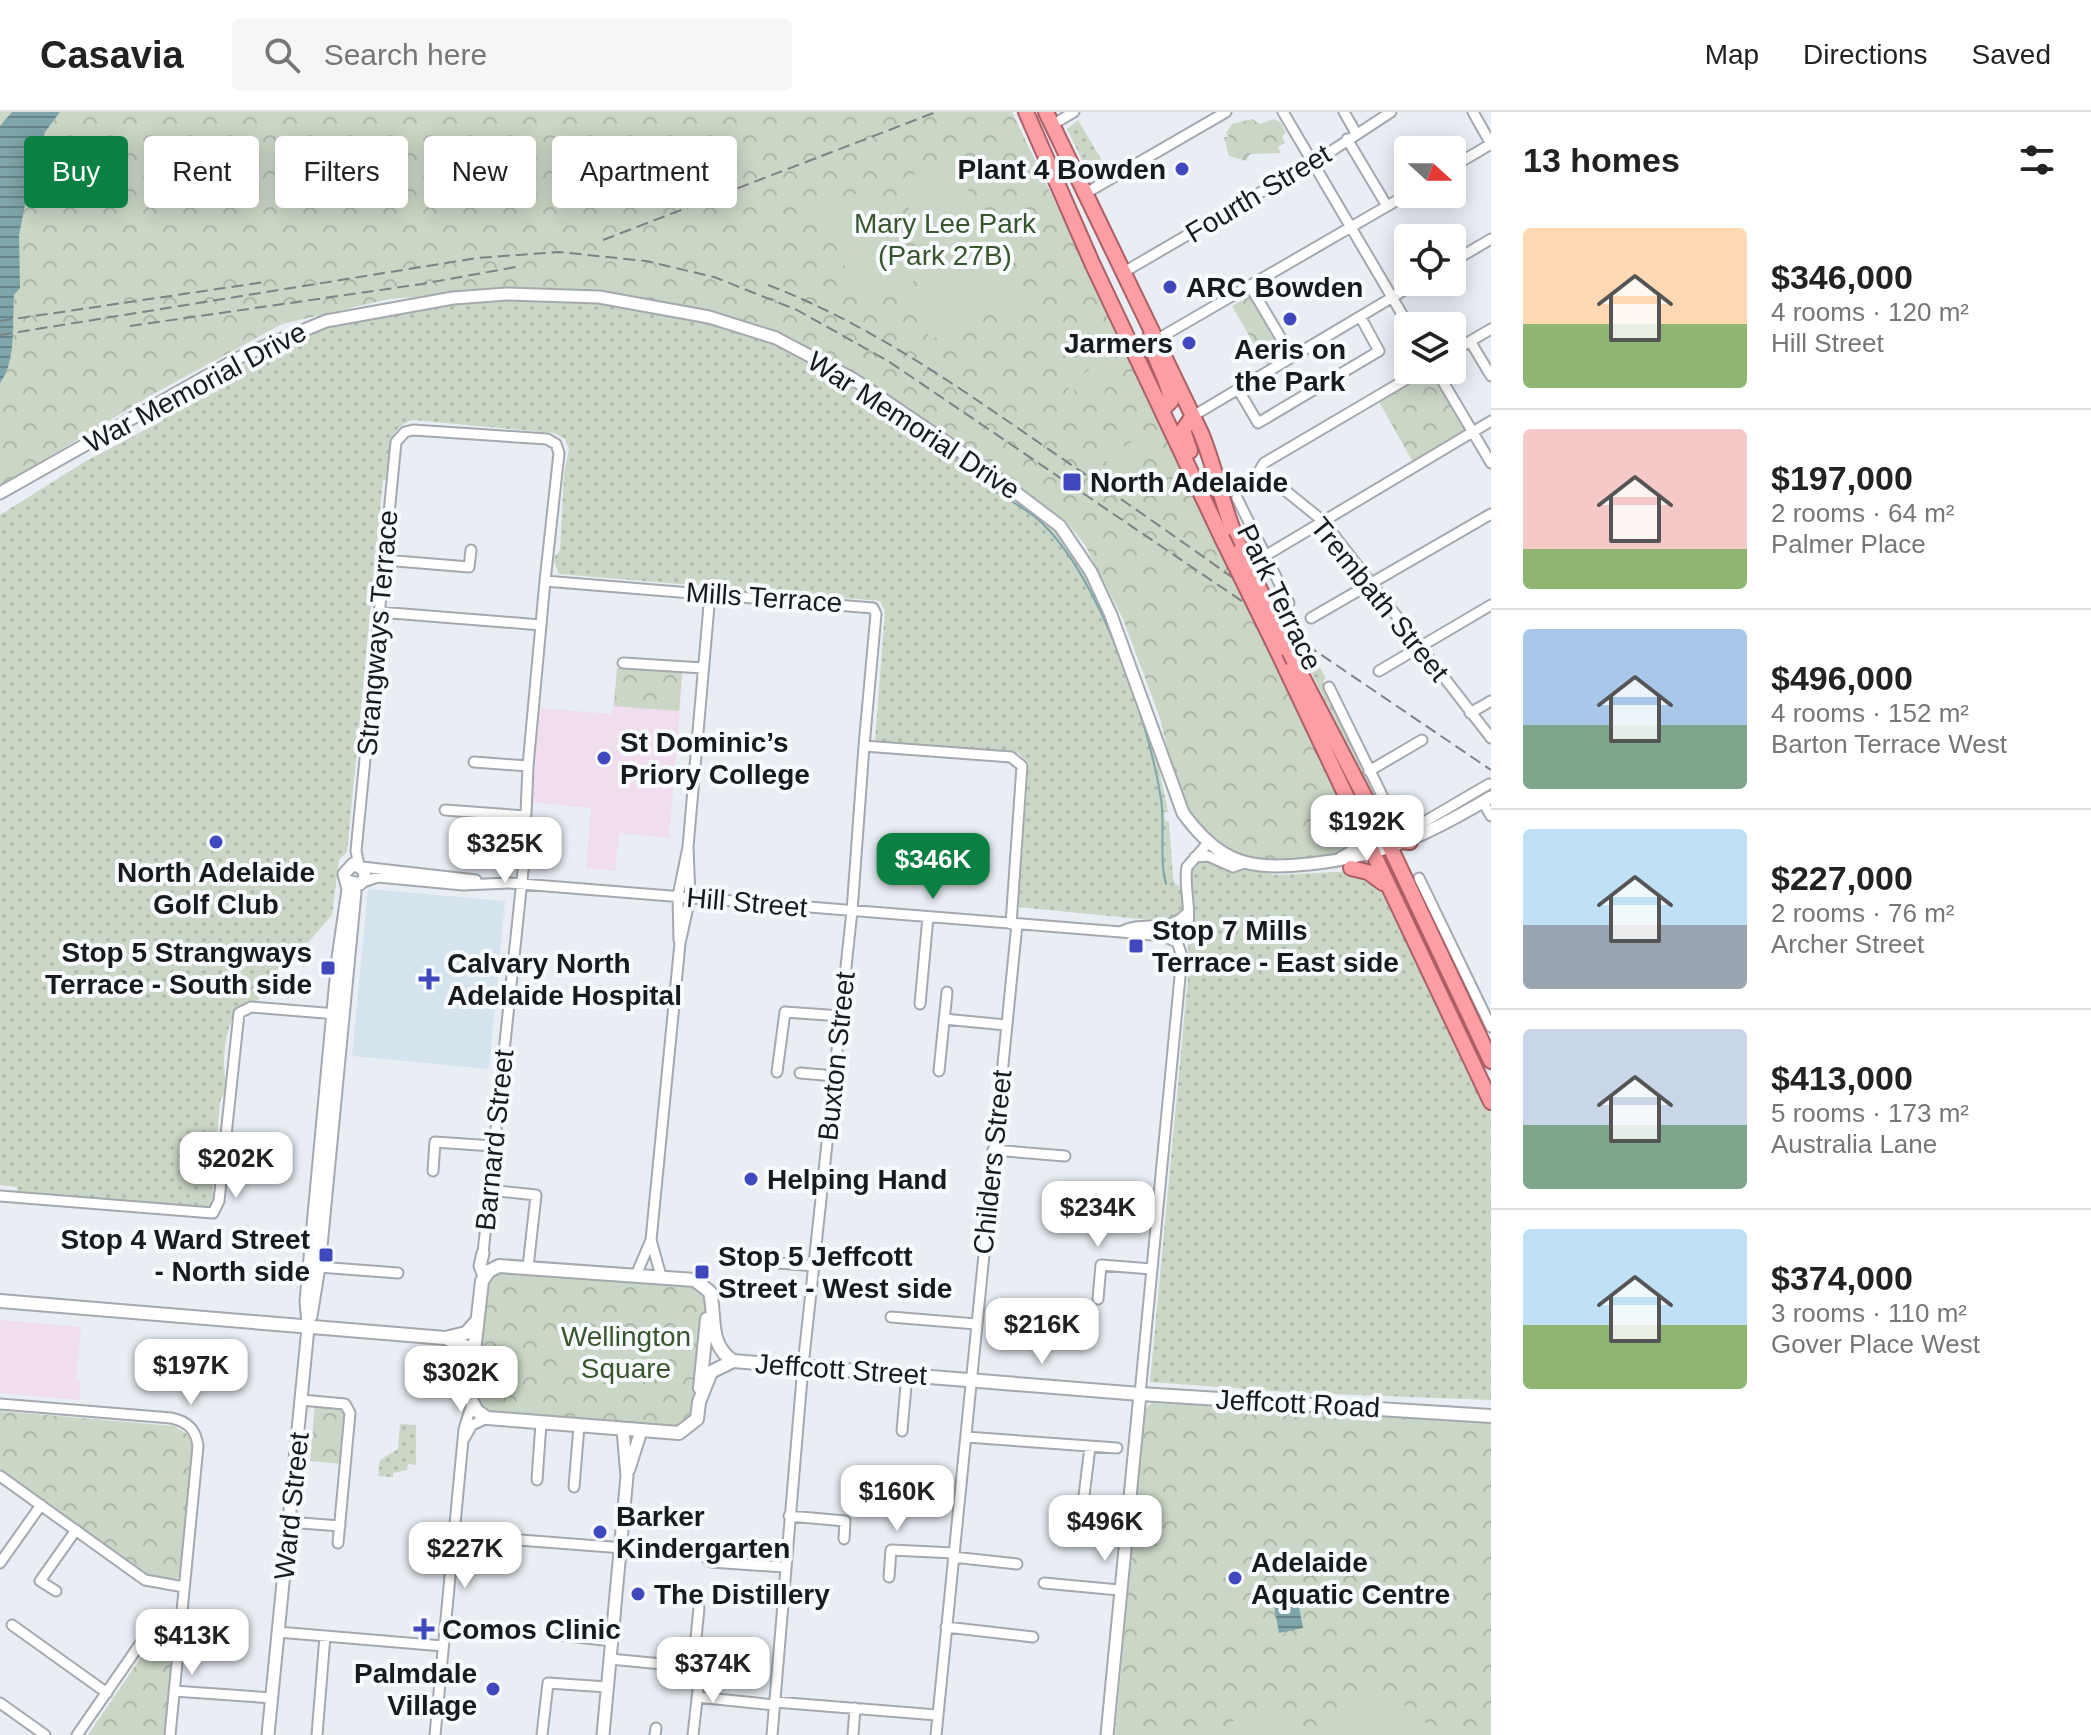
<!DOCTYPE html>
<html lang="en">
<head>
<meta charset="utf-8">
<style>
	:root { --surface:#fff; --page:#f6f6f6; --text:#222; --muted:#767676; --line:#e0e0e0; --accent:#0b8043 }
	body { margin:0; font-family:Arial,sans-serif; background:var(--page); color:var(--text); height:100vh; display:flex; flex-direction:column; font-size:30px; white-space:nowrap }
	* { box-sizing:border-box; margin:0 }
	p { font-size:26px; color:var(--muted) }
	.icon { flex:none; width:44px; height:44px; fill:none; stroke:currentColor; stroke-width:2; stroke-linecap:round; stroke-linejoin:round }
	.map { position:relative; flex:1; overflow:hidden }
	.details { display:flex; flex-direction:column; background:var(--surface); width:600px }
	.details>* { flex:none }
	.hud { position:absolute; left:24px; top:24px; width:760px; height:72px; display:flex; gap:16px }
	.needle { width:52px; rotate:111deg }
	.controls { position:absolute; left:1394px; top:24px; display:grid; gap:16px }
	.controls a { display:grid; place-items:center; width:72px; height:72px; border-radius:8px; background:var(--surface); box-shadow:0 4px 20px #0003; font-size:40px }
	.price { position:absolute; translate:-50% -68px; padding:0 18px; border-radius:16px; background:#fff; color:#222; font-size:26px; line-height:52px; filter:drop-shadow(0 2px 4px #0008) }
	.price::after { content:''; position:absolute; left:50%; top:48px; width:24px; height:18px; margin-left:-12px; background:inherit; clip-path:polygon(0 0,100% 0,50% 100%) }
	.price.selected { background:var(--accent); color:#fff }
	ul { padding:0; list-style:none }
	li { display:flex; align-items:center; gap:24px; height:200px; padding:0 32px }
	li+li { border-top:2px solid var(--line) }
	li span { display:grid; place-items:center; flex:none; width:224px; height:160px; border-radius:8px; color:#555 }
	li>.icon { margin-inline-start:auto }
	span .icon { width:96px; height:96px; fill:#fffc; stroke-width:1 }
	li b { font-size:34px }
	h2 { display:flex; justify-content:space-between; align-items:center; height:96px; padding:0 32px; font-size:34px }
	.pill { padding:0 28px; border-radius:8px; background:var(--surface); box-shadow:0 4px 20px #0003; font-size:28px; line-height:72px }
	.pill.selected { background:var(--accent); color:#fff }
	header { display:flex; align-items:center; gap:48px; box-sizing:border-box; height:112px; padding:0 40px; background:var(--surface); border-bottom:2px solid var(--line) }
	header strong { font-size:38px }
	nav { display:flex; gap:44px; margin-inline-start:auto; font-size:28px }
	.search { width:560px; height:72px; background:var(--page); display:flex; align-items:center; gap:20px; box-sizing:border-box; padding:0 28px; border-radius:8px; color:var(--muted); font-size:30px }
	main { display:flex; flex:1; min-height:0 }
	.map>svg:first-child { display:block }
	.built { fill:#d5e3ed }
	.education { fill:#f0dded }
	.grass { fill:url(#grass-dots) }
	.park { fill:url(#park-crowns) }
	.garden { fill:#cad6c6 }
	.water { fill:url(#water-rules) }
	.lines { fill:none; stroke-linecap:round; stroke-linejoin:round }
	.stream { stroke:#7ea5a9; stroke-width:2 }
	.minor-casing { stroke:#a3a9ae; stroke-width:13 }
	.tertiary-casing { stroke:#a3a9ae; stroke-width:15 }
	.secondary-casing { stroke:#a3a9ae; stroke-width:16 }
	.trunk-casing { stroke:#ac6065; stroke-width:18 }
	.minor { stroke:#fff; stroke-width:9 }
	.tertiary { stroke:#fff; stroke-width:11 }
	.secondary { stroke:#fff; stroke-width:12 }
	.trunk { stroke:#fc9ea4; stroke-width:14 }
	.rail { stroke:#7e8286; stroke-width:2; stroke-dasharray:12 6; stroke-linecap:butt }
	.trunk-bridge-casing { stroke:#ac6065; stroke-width:18; stroke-linecap:butt }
	.trunk-bridge { stroke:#fc9ea4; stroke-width:14 }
	.poi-dot { fill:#3f49bd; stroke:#f7fbfe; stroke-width:3 }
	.labels { text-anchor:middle; stroke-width:8; stroke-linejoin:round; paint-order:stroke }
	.poi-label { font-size:28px; font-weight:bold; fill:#181a1c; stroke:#f7fbfe; text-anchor:start }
	.street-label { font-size:28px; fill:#181a1c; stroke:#f7fbfe }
	.park-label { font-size:28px; fill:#38552d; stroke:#f7fbfe }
</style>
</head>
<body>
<header>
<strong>Casavia</strong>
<div class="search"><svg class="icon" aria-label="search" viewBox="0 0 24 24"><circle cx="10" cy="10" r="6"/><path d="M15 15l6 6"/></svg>Search here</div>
<nav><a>Map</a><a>Directions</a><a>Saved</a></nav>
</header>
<main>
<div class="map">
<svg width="1491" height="1623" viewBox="0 0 1491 1623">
	<defs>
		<pattern id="grass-dots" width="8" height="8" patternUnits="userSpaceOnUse" patternTransform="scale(2)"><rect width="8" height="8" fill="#cad6c6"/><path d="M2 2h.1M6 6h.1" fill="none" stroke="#adb7aa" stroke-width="1.8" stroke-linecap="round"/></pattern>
		<pattern id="park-crowns" width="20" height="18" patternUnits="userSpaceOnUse" patternTransform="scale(2)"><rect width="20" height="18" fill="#cad6c6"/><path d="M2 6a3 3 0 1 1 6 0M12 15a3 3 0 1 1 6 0" fill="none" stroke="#adb7aa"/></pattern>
		<pattern id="water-rules" width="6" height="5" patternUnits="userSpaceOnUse" patternTransform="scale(2)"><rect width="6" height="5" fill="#7ea5a9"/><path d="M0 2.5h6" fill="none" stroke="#668689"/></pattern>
	</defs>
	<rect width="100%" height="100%" fill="#e8eef4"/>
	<path class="built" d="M368,777l137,12 -16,168 -137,-13z"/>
	<path class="education" d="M617,556l66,6 -14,164 -50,-5 -4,38 -29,-3 5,-60 -62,-6 8,-94 75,6z
		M0,1208l81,7 -5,53 4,1v19l-80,-7z"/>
	<path class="grass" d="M1078,8l30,51 -13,8 -5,-2 -23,-48z
		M507,183l14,6h67l105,17 67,18 51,28 11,1 1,5 105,66 129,93 32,47 62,154 17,82h-4l1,8 4,2 4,55 2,7 9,4 -1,22 -8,10 -14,1 -143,-14 11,-144 -11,-10 -143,-12 10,-130 -5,-10 -130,-11 -5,4 -5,-5 -181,-15 -6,-15 7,-9 4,-75 5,-26 -4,-10 -11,-6 -141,-13c-27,7 -23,37 -25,59l-5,1 -36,372 -8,8 -7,55 -77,88 -17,4c-14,24 -17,55 -11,82l-7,12 -8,89 5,12 -6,8 -193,-16 -1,-7 -17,-2v-670l86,-54 74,-39 8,-6 2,-13 58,-29 6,-8 7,1c13,-10 20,-18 37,-13l30,-17 7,-12 127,-20 50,-4 -1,-3z
		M1301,540l18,14 7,12 -3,3 63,132 3,16z
		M1205,747l31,13 12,-3 26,6 82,-4 30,20 105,222v287l-188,-7 -153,-11 38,-405 1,-99 5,-12z
		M400,1312l16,1v40l-8,-1 -1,6 -14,3v4l-15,-1 2,-16 18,-11z"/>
	<path class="park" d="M0,0h1012l342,715v18l-10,9 -61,9 -39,-4 -32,-18 -22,-25 -15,-35 -15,-63 -37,-99 -38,-74 -19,-24 -101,-75 -110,-71 -145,-62 -86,-17 -102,-8 -133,11 -107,25 -127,69 -155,93z
		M1252,7l8,5 13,-5 7,3 6,11 -4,3 3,7 -7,4 3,6 -31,1 -4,7 -17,-5 -5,-19h5l-3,-4 6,-9z
		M1249,184l34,59 -17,10 -34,-59z
		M1428,259l5,2 34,58 -54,31 -35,-62z
		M617,556l65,5 -3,38 -65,-5z
		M503,1158l194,17 7,9 3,12 -10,103 -13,18 -191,-13 -15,-11 -2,-8 10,-108 8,-14z
		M315,1290l32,7 -3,55 -34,-3z
		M1152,1291l339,18v314h-376l30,-326z
		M0,1299l174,15 15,9 4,12 -14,130 -10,5 -21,-6 -148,-107z
		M165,1510h8l2,5 -11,108h-76z"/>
	<path class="garden" d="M954,45l39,89 -57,25 -38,-89z
		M875,73l41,95 -54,24 -42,-94z
		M999,143l20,47 -89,38 -19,-47z
		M1102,207l4,6 -5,20 7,17 -7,13 6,8 -5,18 -37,-14 24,-17 5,-18 -4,-21z
		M1115,329l12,7 4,-7 14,7 -15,26 -26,-14z
		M1365,1582c30,-1 54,18 72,41h-114c6,-25 18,-35 42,-41z
		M1242,1603c22,2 47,3 63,20h-91z"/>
	<path class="water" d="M12,0h48l-15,20 -18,63 -8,40 1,53 -6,7c-2,28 3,65 -14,88v-257z
		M1297,1484l6,32 -24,5 -6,-32z"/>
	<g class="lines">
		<path class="stream" d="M992,377c16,11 37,21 50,34 57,55 107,198 119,276 4,28 -2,58 5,85"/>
		<defs>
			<path id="minor" d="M1283,0l126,214
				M1344,0l12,21
				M1052,13l22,-13
				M1347,27l40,67
				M1452,55l39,-23 -18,-32
				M1086,81l140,-81
				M1452,150l39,-23
				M1124,160l206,-120 61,-40
				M1250,174l42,71
				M1156,228l252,-146
				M1470,229l21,35
				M1452,240l39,-23
				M1422,258l-158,93 -4,7 63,51 168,217
				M1436,258l55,93
				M1238,277l20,34 121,-72 -18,-33
				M1193,304l225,-134
				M1237,386l52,105
				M1265,444l226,-135
				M384,448l85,7 2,-17
				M379,500l162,13
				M1311,506l180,-104
				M623,551l80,5
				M1379,559l112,-66
				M1329,575l71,145h7l82,-48
				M1470,601l21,-12
				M474,650l54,4
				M1369,659l53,-31
				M1483,690l8,14
				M445,698l80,6
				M1195,745l13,-1 25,11 11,-4
				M359,753l-3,-14 40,-409 9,-10 8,-2 134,9 9,5 3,9 -14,128 328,27 3,6 -12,132 147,11 11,9 -11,158
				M362,755l114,13
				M1419,766l72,149
				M363,770l15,-5 85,8 46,-2 612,49 42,4 14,6
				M1121,820c22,-13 47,3 66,-19
				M679,828l-1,-44 10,-49 22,-253
				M1177,830c22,-16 5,-52 10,-75l21,-24
				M920,892l8,-87
				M944,907l62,6
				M939,959l8,-79
				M777,960l8,-60 56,4
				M800,961l35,3
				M993,1038l72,6
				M433,1059l2,-29 58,4
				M489,1078l47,5 -8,72
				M0,1084l213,17 6,-12 20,-188 12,-6 86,7
				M651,1128l29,-297 10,-45 -2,-51
				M483,1141l41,-392 4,-95 17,-185
				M768,1142l-1,8 47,4
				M319,1155l79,6
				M636,1163l15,-35 10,36
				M1098,1187l3,-34 51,4
				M891,1205l85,7
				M1140,1282l42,-438 -5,-14
				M301,1288l44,4 5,9 -12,130
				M0,1292l171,14c16,3 25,11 27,28l-28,289
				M902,1319l5,-57
				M966,1325l151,11
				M464,1327l8,-14 15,-7
				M0,1364l145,104 39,7
				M537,1368l4,-57
				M574,1375l5,-61
				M1082,1400l8,-65
				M789,1404l56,5 -1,18
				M289,1410l51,4
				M454,1423l248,19 9,8 73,5
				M953,1445l64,7
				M0,1451l41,-58
				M889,1465l2,-27 63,3
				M1044,1471l75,7
				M56,1479l-16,-10 36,-51
				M12,1513l95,68
				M946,1515l87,10
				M278,1520l165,14
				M560,1523l52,6
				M610,1547l83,8 6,-59
				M174,1579l98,7
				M697,1585l78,8
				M775,1590l162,13
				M0,1591l45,32
				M77,1623l81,-117 23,-1
				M317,1623l8,-99
				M435,1623l29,-306 8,-25
				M542,1623l6,-52 59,4
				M655,1623l1,-7
				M693,1623l7,-63
				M772,1623l31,-369 49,-455 12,-165
				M853,1623l2,-27
				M936,1623l81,-811"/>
			<path id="tertiary" d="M0,381l244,-138 82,-34 127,-23 54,-4 92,3 110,20 67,21 77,41 124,84 83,63 31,46 20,43 72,198c37,51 66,57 126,51 73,-7 120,-30 182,-67
				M1341,746l14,-8 6,-24
				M483,1141l-3,13 4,10
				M311,1204l8,-49 36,-375
				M308,1212l-2,-23 32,-343 10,-69 -4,-15 9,-10 11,6 1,9 -5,5 -14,-3
				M629,1357l12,-38
				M268,1623l40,-407
				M603,1623l24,-259 -4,-46
				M1107,1623l33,-341"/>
			<path id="secondary" d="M0,1189l445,37 20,8 8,15
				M445,1226l21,-5 11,-12
				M733,1249c-25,-17 -17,-42 -23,-69l-15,-12 -196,-14 -10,5 -7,10 -13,115 8,15 10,7 192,15 18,-14 2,-17 12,-30 22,-11 407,33 351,22
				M700,1276l7,-69"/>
			<path id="trunk" d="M1026,0l66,151 130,275
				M1046,0l155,321c16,39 22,78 40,117
				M1150,225c3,23 19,42 21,64l-9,9
				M1190,339l-7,-21 10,-14
				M1277,538l214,452
				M1294,549l89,171 108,229
				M1383,720l9,8 18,2
				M1351,756l17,4 15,11"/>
		</defs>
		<use href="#minor" class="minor-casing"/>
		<use href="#tertiary" class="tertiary-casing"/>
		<use href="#secondary" class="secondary-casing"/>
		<use href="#trunk" class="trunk-casing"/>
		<use href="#minor" class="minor"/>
		<use href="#tertiary" class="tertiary"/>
		<use href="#secondary" class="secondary"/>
		<use href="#trunk" class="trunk"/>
		<path class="rail" d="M603,128l333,-128
			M768,173c99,38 183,97 270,157 82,56 164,113 245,172
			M0,209l265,-39
			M130,214l292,-42 99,-18
			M0,223l477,-77 82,-6 87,9 68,16 83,33 91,51 603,409"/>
		<defs>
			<path id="trunk-bridge" d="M1222,426l55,112
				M1241,438l53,111"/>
		</defs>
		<use href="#trunk-bridge" class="trunk-bridge-casing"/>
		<use href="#trunk-bridge" class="trunk-bridge"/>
	</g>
	<g class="poi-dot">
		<circle cx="1182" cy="57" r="8"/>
		<circle cx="1170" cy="175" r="8"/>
		<circle cx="1290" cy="207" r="8"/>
		<circle cx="1189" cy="231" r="8"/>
		<rect x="1062" y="360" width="20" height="20" rx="4"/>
		<circle cx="604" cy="646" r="8"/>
		<circle cx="216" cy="730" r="8"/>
		<rect x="1128" y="826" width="16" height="16" rx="4"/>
		<rect x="320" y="848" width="16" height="16" rx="4"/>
		<path d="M425 855h8v8h8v8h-8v8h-8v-8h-8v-8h8z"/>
		<circle cx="751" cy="1067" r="8"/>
		<rect x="318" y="1135" width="16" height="16" rx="4"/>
		<rect x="694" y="1152" width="16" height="16" rx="4"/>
		<circle cx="600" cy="1420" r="8"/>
		<circle cx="1235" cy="1466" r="8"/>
		<circle cx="638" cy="1482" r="8"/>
		<path d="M420 1505h8v8h8v8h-8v8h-8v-8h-8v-8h8z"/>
		<circle cx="493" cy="1577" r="8"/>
	</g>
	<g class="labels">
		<g class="poi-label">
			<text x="1166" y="67" text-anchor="end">Plant 4 Bowden</text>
			<text x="1186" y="185">ARC Bowden</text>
			<text x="1173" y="241" text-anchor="end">Jarmers</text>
			<text x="1290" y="247" text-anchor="middle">Aeris on<tspan x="1290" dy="32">the Park</tspan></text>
			<text x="1090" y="380">North Adelaide</text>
			<text x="620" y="640">St Dominic’s<tspan x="620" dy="32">Priory College</tspan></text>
			<text x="216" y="770" text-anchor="middle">North Adelaide<tspan x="216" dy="32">Golf Club</tspan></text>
			<text x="1152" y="828">Stop 7 Mills<tspan x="1152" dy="32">Terrace - East side</tspan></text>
			<text x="312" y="850" text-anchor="end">Stop 5 Strangways<tspan x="312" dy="32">Terrace - South side</tspan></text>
			<text x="447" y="861">Calvary North<tspan x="447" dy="32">Adelaide Hospital</tspan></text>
			<text x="767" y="1077">Helping Hand</text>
			<text x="310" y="1137" text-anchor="end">Stop 4 Ward Street<tspan x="310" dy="32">- North side</tspan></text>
			<text x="718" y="1154">Stop 5 Jeffcott<tspan x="718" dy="32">Street - West side</tspan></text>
			<text x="616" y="1414">Barker<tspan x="616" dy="32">Kindergarten</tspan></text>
			<text x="1251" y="1460">Adelaide<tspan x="1251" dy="32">Aquatic Centre</tspan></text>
			<text x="654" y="1492">The Distillery</text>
			<text x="442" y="1527">Comos Clinic</text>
			<text x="477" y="1571" text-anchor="end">Palmdale<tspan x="477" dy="32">Village</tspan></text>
		</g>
		<g class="street-label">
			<text transform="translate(1258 81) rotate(-31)" y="10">Fourth Street</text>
			<text transform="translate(195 275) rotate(-28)" y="10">War Memorial Drive</text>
			<text transform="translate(914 313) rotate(33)" y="10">War Memorial Drive</text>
			<text transform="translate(764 485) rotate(4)" y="10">Mills Terrace</text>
			<text transform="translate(1280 485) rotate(64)" y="10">Park Terrace</text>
			<text transform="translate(1380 487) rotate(51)" y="10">Trembath Street</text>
			<text transform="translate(377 521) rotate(-85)" y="10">Strangways Terrace</text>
			<text transform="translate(747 790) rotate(5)" y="10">Hill Street</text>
			<text transform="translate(836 944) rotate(-84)" y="10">Buxton Street</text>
			<text transform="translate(494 1028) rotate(-84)" y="10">Barnard Street</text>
			<text transform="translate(992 1050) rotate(-84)" y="10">Childers Street</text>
			<text transform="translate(841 1257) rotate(4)" y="10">Jeffcott Street</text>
			<text transform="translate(1298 1291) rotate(3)" y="10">Jeffcott Road</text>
			<text transform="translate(291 1394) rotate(-84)" y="10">Ward Street</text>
		</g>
		<g class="park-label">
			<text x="945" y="121">Mary Lee Park<tspan x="945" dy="32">(Park 27B)</tspan></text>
			<text x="626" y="1234">Wellington<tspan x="626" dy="32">Square</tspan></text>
		</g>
	</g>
</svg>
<div class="controls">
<a><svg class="needle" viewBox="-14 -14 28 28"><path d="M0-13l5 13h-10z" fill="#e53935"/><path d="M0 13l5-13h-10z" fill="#767676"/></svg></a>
<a><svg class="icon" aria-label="locate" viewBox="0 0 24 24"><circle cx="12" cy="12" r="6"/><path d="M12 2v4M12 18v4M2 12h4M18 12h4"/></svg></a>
<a><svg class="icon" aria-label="layers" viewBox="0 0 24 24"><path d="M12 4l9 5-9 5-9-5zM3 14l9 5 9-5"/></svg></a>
</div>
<b class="price" style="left:1367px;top:751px">$192K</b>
<b class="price" style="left:505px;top:773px">$325K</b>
<b class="price selected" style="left:933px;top:789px">$346K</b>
<b class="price" style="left:236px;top:1088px">$202K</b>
<b class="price" style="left:1098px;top:1137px">$234K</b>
<b class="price" style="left:1042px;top:1254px">$216K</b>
<b class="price" style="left:191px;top:1295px">$197K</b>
<b class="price" style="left:461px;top:1302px">$302K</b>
<b class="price" style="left:897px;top:1421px">$160K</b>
<b class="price" style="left:1105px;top:1451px">$496K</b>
<b class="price" style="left:465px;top:1478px">$227K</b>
<b class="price" style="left:192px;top:1565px">$413K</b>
<b class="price" style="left:713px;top:1593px">$374K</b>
<div class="hud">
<a class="pill selected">Buy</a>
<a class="pill">Rent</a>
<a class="pill">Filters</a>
<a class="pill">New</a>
<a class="pill">Apartment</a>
</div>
</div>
<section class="details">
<h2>13 homes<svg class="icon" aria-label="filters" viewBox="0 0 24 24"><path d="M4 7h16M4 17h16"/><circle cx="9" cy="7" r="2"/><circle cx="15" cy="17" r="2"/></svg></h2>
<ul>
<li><span style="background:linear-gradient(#ffd9b3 60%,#8fb573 0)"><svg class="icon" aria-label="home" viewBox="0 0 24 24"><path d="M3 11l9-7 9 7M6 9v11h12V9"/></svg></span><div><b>$346,000</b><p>4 rooms · 120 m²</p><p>Hill Street</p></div></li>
<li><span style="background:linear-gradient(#f6c9c9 75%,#8fb573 0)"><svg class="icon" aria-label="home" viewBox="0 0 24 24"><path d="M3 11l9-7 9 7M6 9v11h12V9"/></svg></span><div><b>$197,000</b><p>2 rooms · 64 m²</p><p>Palmer Place</p></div></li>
<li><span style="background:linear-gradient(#a9c7e8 60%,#7fa58c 0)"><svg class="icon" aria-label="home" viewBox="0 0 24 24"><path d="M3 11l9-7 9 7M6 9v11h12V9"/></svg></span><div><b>$496,000</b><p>4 rooms · 152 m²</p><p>Barton Terrace West</p></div></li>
<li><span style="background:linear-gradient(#bfe0f5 60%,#9aa5b1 0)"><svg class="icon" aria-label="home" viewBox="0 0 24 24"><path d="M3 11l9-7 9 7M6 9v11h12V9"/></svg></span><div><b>$227,000</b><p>2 rooms · 76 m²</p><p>Archer Street</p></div></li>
<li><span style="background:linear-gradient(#c9d6e8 60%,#7fa58c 0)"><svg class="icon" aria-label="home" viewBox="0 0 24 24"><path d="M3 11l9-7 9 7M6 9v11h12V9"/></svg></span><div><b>$413,000</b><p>5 rooms · 173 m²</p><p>Australia Lane</p></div></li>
<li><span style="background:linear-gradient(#bfe0f5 60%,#8fb573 0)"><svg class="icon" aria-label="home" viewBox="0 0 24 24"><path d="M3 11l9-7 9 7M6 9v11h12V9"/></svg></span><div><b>$374,000</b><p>3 rooms · 110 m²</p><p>Gover Place West</p></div></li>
</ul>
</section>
</main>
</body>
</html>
